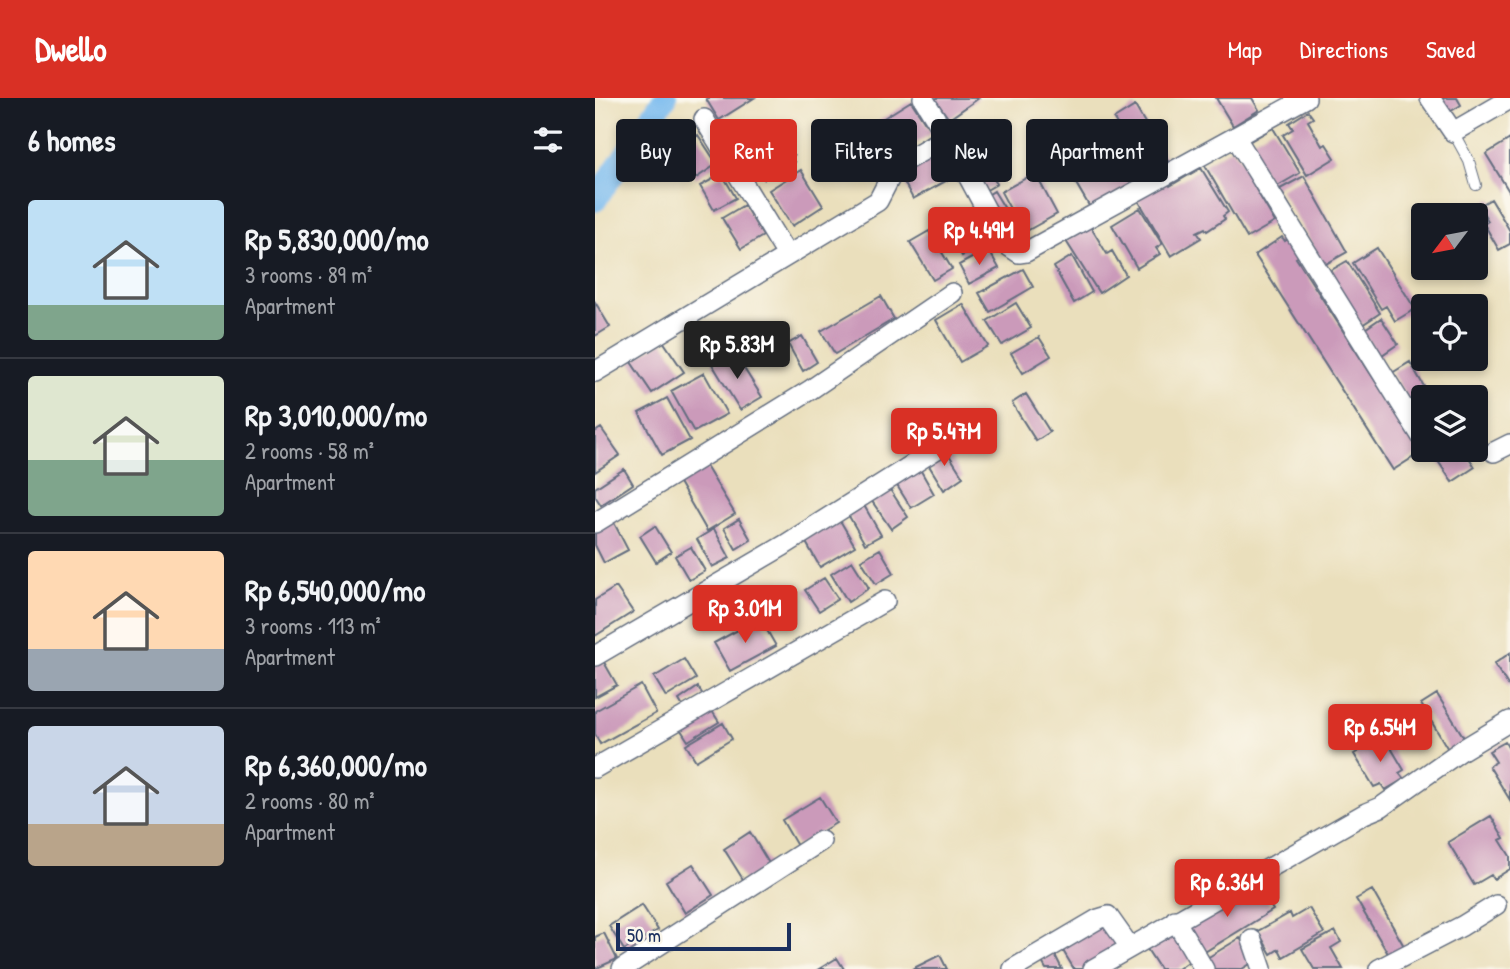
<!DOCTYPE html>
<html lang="en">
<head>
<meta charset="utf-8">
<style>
	:root { --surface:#171b24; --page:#242831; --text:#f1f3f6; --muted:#9ea1a6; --line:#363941; --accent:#d93025 }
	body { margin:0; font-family:"Patrick Hand",sans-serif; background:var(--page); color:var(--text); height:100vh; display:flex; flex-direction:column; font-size:26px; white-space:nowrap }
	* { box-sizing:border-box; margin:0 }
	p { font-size:23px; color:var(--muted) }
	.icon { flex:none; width:38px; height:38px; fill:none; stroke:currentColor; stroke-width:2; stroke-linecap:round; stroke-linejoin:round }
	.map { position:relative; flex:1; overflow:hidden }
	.drawer { display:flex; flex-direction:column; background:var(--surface); width:595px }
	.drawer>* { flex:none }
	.guide { position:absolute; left:21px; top:21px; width:665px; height:63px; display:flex; gap:14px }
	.needle { width:46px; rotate:238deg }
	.buttons { position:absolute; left:816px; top:105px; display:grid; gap:14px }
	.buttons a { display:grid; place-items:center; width:77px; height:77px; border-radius:7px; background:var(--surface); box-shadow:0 4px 10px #0003; font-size:35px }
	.scale { position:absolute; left:21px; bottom:18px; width:175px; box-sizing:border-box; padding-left:7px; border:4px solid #1b2f5e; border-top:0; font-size:19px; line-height:24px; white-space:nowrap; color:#1b2f5e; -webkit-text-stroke:5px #fbf7ec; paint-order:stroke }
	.price { position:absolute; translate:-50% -60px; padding:0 16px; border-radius:7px; background:var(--accent); color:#fff; font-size:23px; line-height:46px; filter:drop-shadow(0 2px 4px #0008) }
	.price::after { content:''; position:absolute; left:50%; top:42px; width:21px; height:16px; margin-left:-10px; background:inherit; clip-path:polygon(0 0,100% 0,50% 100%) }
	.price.current { background:#222; color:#fff }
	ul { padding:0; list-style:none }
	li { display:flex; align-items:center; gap:21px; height:175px; padding:0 28px }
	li+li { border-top:2px solid var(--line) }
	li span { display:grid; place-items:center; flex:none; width:196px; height:140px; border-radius:7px; color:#555 }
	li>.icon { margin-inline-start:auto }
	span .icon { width:84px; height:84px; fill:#fffc; stroke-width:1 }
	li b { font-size:30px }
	h2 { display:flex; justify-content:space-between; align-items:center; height:84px; padding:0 28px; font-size:30px }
	.pill { padding:0 24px; border-radius:7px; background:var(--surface); box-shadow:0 4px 10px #0003; font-size:24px; line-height:63px }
	.pill.current { background:var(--accent); color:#fff }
	header { display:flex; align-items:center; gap:42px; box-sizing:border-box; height:98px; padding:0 35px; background:var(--accent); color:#fff }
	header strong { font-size:33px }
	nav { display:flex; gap:38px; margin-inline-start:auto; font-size:24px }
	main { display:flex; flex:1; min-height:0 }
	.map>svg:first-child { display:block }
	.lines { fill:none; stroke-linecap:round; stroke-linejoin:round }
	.canal { stroke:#7abbef; stroke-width:24 }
	.building { fill:#cb9aba }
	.service-casing { stroke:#636d7f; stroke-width:12 }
	.minor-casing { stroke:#636d7f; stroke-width:22 }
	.path { stroke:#636d7f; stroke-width:4.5; stroke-dasharray:2 5; stroke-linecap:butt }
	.service { stroke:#fff; stroke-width:10 }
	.minor { stroke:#fff; stroke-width:19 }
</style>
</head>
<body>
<header>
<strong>Dwello</strong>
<nav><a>Map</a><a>Directions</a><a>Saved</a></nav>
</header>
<main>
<section class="drawer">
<h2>6 homes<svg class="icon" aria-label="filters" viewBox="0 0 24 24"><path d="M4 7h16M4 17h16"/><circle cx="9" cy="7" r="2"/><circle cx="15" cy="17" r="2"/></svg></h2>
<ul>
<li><span style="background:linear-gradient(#bfe0f5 75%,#7fa58c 0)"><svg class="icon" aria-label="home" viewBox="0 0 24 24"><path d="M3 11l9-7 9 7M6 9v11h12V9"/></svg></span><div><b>Rp 5,830,000/mo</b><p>3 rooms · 89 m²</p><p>Apartment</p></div></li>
<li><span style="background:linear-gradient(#dfe7d0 60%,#7fa58c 0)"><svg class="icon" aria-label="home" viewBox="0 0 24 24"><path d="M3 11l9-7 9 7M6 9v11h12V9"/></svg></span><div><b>Rp 3,010,000/mo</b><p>2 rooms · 58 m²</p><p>Apartment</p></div></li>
<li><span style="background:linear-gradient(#ffd9b3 70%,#9aa5b1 0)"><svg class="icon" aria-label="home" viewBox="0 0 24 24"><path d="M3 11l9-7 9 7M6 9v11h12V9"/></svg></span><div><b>Rp 6,540,000/mo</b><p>3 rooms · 113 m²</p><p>Apartment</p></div></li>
<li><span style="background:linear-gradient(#c9d6e8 70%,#b9a48a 0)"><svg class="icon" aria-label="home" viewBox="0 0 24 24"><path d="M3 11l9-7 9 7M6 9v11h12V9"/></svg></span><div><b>Rp 6,360,000/mo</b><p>2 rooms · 80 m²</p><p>Apartment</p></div></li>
</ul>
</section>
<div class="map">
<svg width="915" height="871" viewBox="0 0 915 871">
	<rect width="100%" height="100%" fill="#fbf7ec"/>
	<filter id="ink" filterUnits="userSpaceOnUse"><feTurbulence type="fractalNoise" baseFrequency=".0143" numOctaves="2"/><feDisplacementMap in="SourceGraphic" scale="14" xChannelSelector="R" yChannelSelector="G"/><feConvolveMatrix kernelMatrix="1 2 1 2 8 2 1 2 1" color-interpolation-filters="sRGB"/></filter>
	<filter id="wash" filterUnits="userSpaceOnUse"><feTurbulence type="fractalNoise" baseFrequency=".00686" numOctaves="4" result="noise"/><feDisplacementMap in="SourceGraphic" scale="28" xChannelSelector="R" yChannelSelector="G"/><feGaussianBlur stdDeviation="1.57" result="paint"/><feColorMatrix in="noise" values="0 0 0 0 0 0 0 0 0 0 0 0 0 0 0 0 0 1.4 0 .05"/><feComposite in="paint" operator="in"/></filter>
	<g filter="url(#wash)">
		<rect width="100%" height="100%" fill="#eadfbc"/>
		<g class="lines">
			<path class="canal" d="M0,102l70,-102"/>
		</g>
		<g id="blocks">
			<path class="building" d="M113,0h46l-35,22 -13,-21z
				M339,0h45l-30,21z
				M621,0h36l7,12 -26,16z
				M843,0h19l4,7 -13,8z
				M316,3l21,32 -40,26 -21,-33z
				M540,8l35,59 -21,13 -35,-59z
				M713,13l5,7 -5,3 14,25 4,-2 9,14 -28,17 -24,-40 10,-6 -4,-6z
				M520,27l31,51 -55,33 -30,-51z
				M678,30l27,45 -26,15 -27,-45z
				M103,37l19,29 -21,14 -19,-29z
				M915,41v54l-24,-39z
				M637,50l28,34 -6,4 21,36 -28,16 -43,-74z
				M345,51l15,27 -42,23 -15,-28z
				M387,63l15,23 -14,8 -14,-23z
				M606,70l27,44 -5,4 2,3 -18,12 -2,-3 -8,4 4,6 -30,18 -34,-58 29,-17 4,5z
				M206,72l22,36 -31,20 -23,-36z
				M440,75l22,41 -34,19 -22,-41z
				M127,76l14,24 -22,12 -14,-24z
				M709,78l43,76 -23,13 -44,-76z
				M399,93l11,18 -11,7 -11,-18z
				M896,101l19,32v13l-11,6 -15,-26 4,-3 -9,-15z
				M149,107l19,31 -22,13 -19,-31z
				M545,110l22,36 -6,4 4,6 -23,14 -25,-43z
				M416,118l9,15 -13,8 -9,-15z
				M381,126l10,18 -24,14 -10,-18z
				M495,128l17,28 5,-3 14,24 -27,18 -33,-52z
				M334,133l23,38 -19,11 -23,-38z
				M687,139l3,4 4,-3 11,18 -4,2 85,132 3,-3 39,61v3l-30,19 -138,-215z
				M782,150l38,61 -20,12 -9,-15 -5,3 -28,-46z
				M393,151l11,19 -30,16 -10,-19z
				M477,158l20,36 -18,11 -20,-36z
				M752,163l33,52 -18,12 -34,-53z
				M428,171l10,18 -43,25 -11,-19z
				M286,198l13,23 -59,35 -14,-23z
				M0,204l15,25 -15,9z
				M421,205l15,25 -29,17 -15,-24z
				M368,206l25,42 -28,16 -24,-42z
				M786,220l17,26 -19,13 -17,-26z
				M207,238l15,26 -14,9 -15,-27z
				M444,239l12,19 -28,17 -12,-20z
				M68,243l21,31 -32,21 -21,-31z
				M138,253l29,46 -22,13 -28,-46z
				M815,264l16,28 -17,11 -17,-28z
				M109,275l23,41 -33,18 -23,-41z
				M431,296l24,38 -14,9 -24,-38z
				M72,300l23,42 -28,15 -23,-42z
				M6,330l19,27 -25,17v-40z
				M349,349l19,30 -19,13 -19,-31z
				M861,352h8l11,17 -23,15 -14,-21z
				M109,365l31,51 -28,17 -30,-52z
				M322,366l17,30 -23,14 -18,-29z
				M29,371l9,15 -32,21 -6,-9v-8z
				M290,384l23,35 -17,12 -24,-35z
				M267,404l19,33 -16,9 -19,-33z
				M243,419l17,29 -35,21 -17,-30z
				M17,421l16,31 -24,13 -9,-18v-18z
				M144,421l12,21 -15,9 -12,-21z
				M60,428l16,26 -15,10 -16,-26z
				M119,431l16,29 -18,9 -15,-28z
				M96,449l14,24 -16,9 -14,-24z
				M285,451l14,24 -18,11 -15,-24z
				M257,463l17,27 -21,14 -17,-28z
				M229,480l14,21 -19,12 -14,-21z
				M21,489l17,25 -38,24v-36z
				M165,520l16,28 -46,25 -16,-28z
				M915,555v35l-16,-24z
				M6,559l16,28 -22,12v-37z
				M89,561l12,20 -30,18 -12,-20z
				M46,587l15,28 -56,31 -5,-10v-23z
				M103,589l5,8 -20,12 -4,-7z
				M842,596l29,47 -17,10 -28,-47z
				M117,613l7,11 -31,19 -7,-11z
				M128,625l9,16 -36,22 -10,-16z
				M789,638l20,34 -5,3 5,6 -19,11 -4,-6 -7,3 -20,-33z
				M910,644l5,9v49l-21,-34 7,-4 -7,-11z
				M225,699l16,26 -39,23 -15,-26z
				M896,718l13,22 -4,2 10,16v13l-16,10 -3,-4 -17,10 -26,-43z
				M155,734l20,33 -26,16 -20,-32z
				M98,766l20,31 -28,18 -19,-32z
				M661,784l17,28 -75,46 -17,-28z
				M777,792l33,58 -15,9 -34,-58z
				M47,807l16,25 -34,20 -15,-24z
				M714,810l15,25 -41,24 -4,-8 -8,5 -13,-23 32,-18 2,5z
				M511,819l18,30 -36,22h-14l-15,-25z
				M581,832l18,28 -16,11h-18l-13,-20z
				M740,833l6,11 -10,6 12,21h-29l-12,-20z
				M9,835l13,26 -22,10v-32z
				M645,840l15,23 -13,8h-28l-7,-11z
				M459,855l8,16h-16l-5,-9z
				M345,857l7,14h-35z
				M242,860l7,11h-25z"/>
		</g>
	</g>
	<g filter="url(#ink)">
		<use href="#blocks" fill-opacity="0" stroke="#636d7f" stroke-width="2"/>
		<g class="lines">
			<defs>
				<path id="service" d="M858,34l16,29 7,24"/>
				<path id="minor" d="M328,0l24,39 57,106 15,10 7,-1 280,-154
					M835,0l23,34 57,-33
					M109,21l83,136
					M641,40l187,301
					M0,274l283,-171 18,-35 51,-29
					M899,354l16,-8
					M0,425l215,-133 142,-97
					M0,558l188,-110 184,-116
					M0,670l290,-167
					M580,822l29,49
					M657,842l10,29
					M27,871l199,-128
					M418,871l85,-50 10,-3 22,31
					M498,871l271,-155 17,-7 81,-57 48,-29
					M784,871l83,-43 34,-21"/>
			</defs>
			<use href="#service" class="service-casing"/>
			<use href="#minor" class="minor-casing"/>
			<path class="path" d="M148,45l25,-17 8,2 19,30 -2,4 -30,17"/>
			<use href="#service" class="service"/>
			<use href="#minor" class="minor"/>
		</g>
	</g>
</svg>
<div class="buttons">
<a><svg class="needle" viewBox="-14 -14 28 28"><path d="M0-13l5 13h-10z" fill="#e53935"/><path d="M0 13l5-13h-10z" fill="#9ea1a6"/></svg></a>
<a><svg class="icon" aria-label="locate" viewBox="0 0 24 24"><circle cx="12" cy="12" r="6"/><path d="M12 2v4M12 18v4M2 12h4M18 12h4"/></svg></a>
<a><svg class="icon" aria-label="layers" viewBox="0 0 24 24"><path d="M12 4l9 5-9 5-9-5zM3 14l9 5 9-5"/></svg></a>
</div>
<div class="scale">50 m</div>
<b class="price" style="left:384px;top:169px">Rp 4.49M</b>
<b class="price current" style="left:142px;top:283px">Rp 5.83M</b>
<b class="price" style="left:349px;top:370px">Rp 5.47M</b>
<b class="price" style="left:150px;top:547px">Rp 3.01M</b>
<b class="price" style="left:785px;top:666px">Rp 6.54M</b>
<b class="price" style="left:632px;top:821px">Rp 6.36M</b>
<div class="guide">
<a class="pill">Buy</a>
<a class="pill current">Rent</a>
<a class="pill">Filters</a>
<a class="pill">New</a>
<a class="pill">Apartment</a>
</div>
</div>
</main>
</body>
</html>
